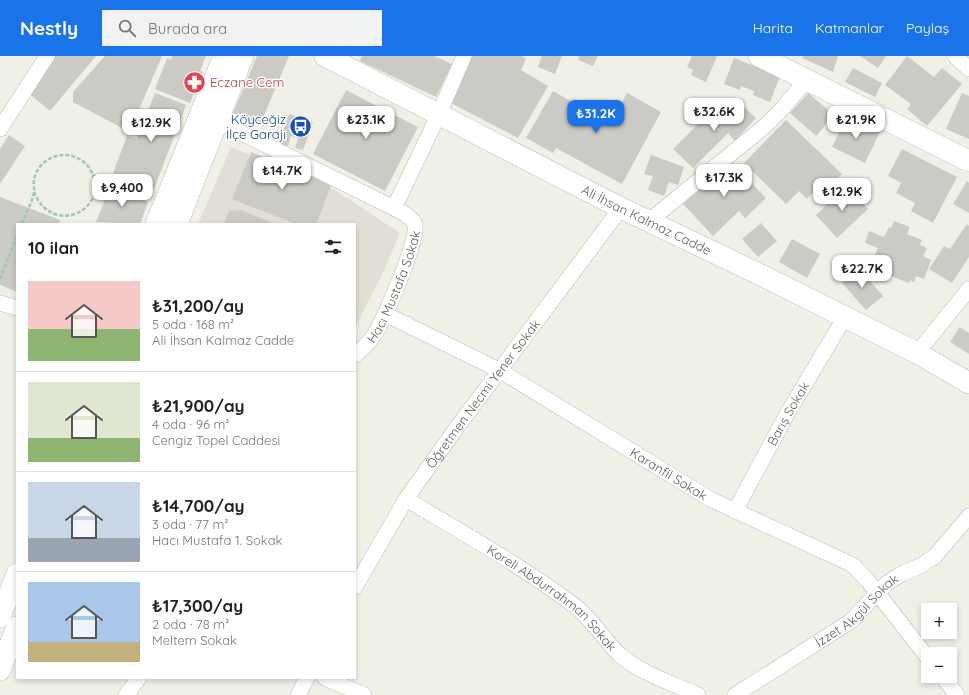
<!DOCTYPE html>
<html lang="tr">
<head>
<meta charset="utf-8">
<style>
	:root { --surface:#fff; --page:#f2f2f2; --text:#222; --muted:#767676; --line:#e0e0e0; --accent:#1a73e8 }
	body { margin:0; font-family:Quicksand,sans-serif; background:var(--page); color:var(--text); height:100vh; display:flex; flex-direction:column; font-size:15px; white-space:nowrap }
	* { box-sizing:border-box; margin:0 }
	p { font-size:13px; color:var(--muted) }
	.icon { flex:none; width:22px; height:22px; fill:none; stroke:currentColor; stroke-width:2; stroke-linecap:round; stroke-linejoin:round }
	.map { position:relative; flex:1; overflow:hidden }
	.side { position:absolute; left:16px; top:167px; width:340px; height:456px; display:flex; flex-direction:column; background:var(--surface); border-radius:0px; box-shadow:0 2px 6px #0003 }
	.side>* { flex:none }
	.fabs { position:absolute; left:921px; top:547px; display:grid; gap:8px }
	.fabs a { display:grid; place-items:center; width:36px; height:36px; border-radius:0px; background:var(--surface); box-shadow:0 2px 6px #0003; font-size:20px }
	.price { position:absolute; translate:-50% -34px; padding:0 9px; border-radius:8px; background:#fff; color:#222; font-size:13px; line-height:26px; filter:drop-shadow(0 1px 2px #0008) }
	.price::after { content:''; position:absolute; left:50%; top:24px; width:12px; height:9px; margin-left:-6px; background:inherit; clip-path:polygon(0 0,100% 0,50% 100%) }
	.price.active { background:var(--accent); color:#fff }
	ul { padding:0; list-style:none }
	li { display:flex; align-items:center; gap:12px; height:100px; padding:0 12px }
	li+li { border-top:1px solid var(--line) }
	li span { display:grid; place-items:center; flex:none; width:112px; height:80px; border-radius:0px; color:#555 }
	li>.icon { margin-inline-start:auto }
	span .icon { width:48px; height:48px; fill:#fffc; stroke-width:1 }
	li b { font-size:17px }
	h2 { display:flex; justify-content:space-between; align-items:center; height:48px; padding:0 12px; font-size:17px }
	header { display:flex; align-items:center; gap:24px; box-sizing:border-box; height:56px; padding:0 20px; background:var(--accent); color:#fff }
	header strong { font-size:19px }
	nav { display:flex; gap:22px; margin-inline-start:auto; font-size:14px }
	.search { width:280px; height:36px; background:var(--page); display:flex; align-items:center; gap:10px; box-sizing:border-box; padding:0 14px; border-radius:0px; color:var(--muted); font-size:15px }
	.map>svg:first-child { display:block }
	.education { fill:#e1dfd5 }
	.building { fill:#cccac4 }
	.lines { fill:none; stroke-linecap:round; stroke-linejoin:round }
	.street-casing { stroke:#b9bbc0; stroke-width:16 }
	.secondary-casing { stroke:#bcbec4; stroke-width:22 }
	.path { stroke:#9dc9ae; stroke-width:2.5; stroke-dasharray:4 2; stroke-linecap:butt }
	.street { stroke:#fff; stroke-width:15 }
	.secondary { stroke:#fff; stroke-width:21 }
	.labels { text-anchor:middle; stroke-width:3; stroke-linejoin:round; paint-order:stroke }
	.health-label { font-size:13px; fill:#be3a42; stroke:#fff; text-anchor:start }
	.transit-label { font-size:13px; fill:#164399; stroke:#fff; text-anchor:end }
	.street-label { font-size:13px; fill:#5e6167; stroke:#fff }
</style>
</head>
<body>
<header>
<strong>Nestly</strong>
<div class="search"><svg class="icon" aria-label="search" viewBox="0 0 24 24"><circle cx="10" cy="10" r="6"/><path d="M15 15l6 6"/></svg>Burada ara</div>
<nav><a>Harita</a><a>Katmanlar</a><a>Paylaş</a></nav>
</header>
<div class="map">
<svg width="969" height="639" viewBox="0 0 969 639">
	<rect width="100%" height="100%" fill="#f1f0e7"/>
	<path class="education" d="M231,91l101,41 68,45 -18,42 -27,52v-103h-157z"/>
	<path class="building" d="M55,0h41l-46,55 -24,-20z
		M105,0h57l-30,70 -10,2 -49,-26v-10z
		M172,0h34l-6,15 3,1 -13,31 -35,-14 12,-31 4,2z
		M257,0h32l-29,69 -27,-12z
		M362,0h72l18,8 -16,33 -76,-36z
		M472,0h49l5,3 -5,11 27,16 -30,52 -69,-36z
		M542,0h20l-7,18 -17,-7z
		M579,0h19l-5,10 -15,-6z
		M692,0h25l-11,26 -15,-7 2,-5 -6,-3z
		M803,0h35l-5,16 -31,-14z
		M860,0h26l-8,12z
		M907,0l27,21 8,-9 20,16 -35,42 -20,-17 4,-5 -26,-19z
		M734,2l46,18 -10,26 -17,-7 1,-4 -13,-5 -1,4 -16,-6z
		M853,12l29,15 -7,14 -30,-15z
		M346,34l72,37 -33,64 -72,-37z
		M553,35l58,33 16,-31 34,19 -39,72 -66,-36 -3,5 -27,-15z
		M155,37l31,12 -32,84 -41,-16 14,-37 10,3z
		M808,37l26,22 -18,21 -26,-23z
		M962,37l7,3v43l-23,-10z
		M733,41l23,21 -21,23 -7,-8 -35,35 -20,-19 35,-35 5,4z
		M289,58l24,8 -10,28 -8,-2 3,-10 -7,-2 -3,10 -9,-3z
		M847,60l33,16 -15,31 -33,-16z
		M786,64l56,54 -22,23 -6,-6 -7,8 -8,-8 -13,13 -42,-41z
		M9,79l16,11 -25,38v-35z
		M902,93l55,28 -24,46 -22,-12 4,-8 -19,-10 5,-10 -13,-7z
		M251,96l81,32 -16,40h-20l-64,-25z
		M651,99l33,12 -6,18 -9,-3 -5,14 -16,-6 5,-14 -9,-2z
		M730,104l36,38 -21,20 -6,-7 -26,25 -30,-32z
		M967,125l2,2v30l-16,-9z
		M847,130l21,23 -31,29 -21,-23z
		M110,131l38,15 -8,22 -44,-2z
		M0,141l60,23 -1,4h-42v68l-17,-7z
		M241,154l34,14h-51l5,-13z
		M894,165l16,6 -3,7 15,6 -2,5 7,3 -4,8 8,4 -7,19 -8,-3 -2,6 -4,-2 -1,3 -42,-16 4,-10 2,2 5,-11 -13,-5 4,-12 15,6 5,-10 2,1z
		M761,167l16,18 -19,16 -16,-18z
		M967,168l2,2v31l-17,26 -23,-14 15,-23 6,3z
		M792,183l28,15 -13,24 -28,-16z
		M859,212l24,28 -17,14 -24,-27z
		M960,271l9,6v21l-19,-12z"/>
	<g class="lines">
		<defs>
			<g id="street">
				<path d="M955,0l14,13"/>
				<path d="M217,65l177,87"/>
				<path d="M0,73l47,-73"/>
				<path d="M649,165l116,-95 17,-17 25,-30"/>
				<path d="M0,247l17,5"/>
				<path id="s1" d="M385,258l114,56 211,129 143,66 15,16 60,77"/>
				<path d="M917,297l52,-64"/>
				<path id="s2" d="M355,299c7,-6 14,-12 19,-20 9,-12 46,-99 41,-110 -2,-8 -14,-13 -21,-17l45,-94 25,-58"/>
				<path id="s3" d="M406,443c57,34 116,67 169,107 18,14 29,34 45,49 22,19 52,28 78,40"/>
				<path id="s4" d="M735,455l52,-97 58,-97"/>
				<path id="s5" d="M355,531l51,-88 49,-69 166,-222"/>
				<path d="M942,620l15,19"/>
				<path d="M325,622l39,17"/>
				<path d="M126,639l13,-17"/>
				<path d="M298,639l9,-17"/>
				<path id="s6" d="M735,639l116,-74 35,-37 15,-10 21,-9 13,-9 34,-40"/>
			</g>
			<g id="secondary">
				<path id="s7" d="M325,0l296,152 142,68 154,77 52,30"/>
				<path d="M759,0l210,105"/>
				<path d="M156,168l68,-168"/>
				<path d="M177,168l66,-168"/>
				<path d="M0,561l17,-43"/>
				<path d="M0,614l17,-43"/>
			</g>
		</defs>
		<use href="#street" class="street-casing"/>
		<use href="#secondary" class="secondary-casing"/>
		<path class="path" d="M94,120h14l42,17
			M22,168c3,-10 10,-21 12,-31 1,-4 -1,-9 0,-13 3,-16 17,-26 33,-25 9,1 18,6 23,14 23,39 -37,70 -56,23
			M0,223l17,-43"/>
		<use href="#street" class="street"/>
		<use href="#secondary" class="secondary"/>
	</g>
	<defs>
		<symbol id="pharmacy-disc" viewBox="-11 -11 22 22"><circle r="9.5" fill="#e0444e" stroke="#fff"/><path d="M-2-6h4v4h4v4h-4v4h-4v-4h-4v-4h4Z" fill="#fff"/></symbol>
		<symbol id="bus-disc" viewBox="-11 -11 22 22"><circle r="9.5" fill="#1a4fb4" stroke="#fff"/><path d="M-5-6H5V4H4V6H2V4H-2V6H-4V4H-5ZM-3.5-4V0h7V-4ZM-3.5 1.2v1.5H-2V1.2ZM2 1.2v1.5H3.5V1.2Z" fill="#fff"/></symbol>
	</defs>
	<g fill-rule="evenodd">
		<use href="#pharmacy-disc" x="182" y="14" width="25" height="25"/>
		<use href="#bus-disc" x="288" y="58" width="25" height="25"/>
	</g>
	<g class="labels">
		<g class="health-label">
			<text x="210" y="31">Eczane Cem</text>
		</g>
		<g class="transit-label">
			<text x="286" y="68">Köyceğiz<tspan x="286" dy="15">İlçe Garajı</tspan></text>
		</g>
		<g class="street-label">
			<text dy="5" stroke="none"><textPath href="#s7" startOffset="361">Ali İhsan Kalmaz Cadde</textPath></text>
			<text dy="5" stroke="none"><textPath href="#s2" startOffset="80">Hacı Mustafa Sokak</textPath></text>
			<text dy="5" stroke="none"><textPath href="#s5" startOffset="232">Öğretmen Necmi Yener Sokak</textPath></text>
			<text dy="5" stroke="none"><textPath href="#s4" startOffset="111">Barış Sokak</textPath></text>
			<text dy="5" stroke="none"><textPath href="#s1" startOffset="326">Karanfil Sokak</textPath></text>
			<text dy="5" stroke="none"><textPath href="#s3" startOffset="177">Koreli Abdurrahman Sokak</textPath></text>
			<text dy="5" stroke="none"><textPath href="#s6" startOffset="149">İzzet Akgül Sokak</textPath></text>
		</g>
	</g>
</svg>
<div class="fabs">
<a>+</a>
<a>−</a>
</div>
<b class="price" style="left:714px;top:76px">₺32.6K</b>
<b class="price active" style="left:596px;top:78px">₺31.2K</b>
<b class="price" style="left:366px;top:84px">₺23.1K</b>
<b class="price" style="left:856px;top:84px">₺21.9K</b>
<b class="price" style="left:151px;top:87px">₺12.9K</b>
<b class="price" style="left:282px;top:135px">₺14.7K</b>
<b class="price" style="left:724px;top:142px">₺17.3K</b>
<b class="price" style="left:122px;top:152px">₺9,400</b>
<b class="price" style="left:842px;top:156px">₺12.9K</b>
<b class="price" style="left:862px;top:233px">₺22.7K</b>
<section class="side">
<h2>10 ilan<svg class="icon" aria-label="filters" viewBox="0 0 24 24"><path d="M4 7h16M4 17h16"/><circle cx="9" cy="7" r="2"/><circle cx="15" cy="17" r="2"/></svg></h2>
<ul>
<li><span style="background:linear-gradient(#f6c9c9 60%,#8fb573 0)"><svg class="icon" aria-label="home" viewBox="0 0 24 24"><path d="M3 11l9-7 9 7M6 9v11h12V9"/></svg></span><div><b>₺31,200/ay</b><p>5 oda · 168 m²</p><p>Ali İhsan Kalmaz Cadde</p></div></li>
<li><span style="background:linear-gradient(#dfe7d0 70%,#8fb573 0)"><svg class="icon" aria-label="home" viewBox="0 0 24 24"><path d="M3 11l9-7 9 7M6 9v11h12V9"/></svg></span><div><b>₺21,900/ay</b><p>4 oda · 96 m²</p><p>Cengiz Topel Caddesi</p></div></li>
<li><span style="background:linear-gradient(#c9d6e8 70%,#9aa5b1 0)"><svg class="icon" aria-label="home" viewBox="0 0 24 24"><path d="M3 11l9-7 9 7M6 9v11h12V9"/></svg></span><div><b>₺14,700/ay</b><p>3 oda · 77 m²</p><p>Hacı Mustafa 1. Sokak</p></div></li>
<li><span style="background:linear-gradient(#a9c7e8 75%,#c2b280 0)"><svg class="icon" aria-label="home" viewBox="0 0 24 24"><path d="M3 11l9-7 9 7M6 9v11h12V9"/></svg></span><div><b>₺17,300/ay</b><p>2 oda · 78 m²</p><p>Meltem Sokak</p></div></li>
</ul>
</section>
</div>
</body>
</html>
